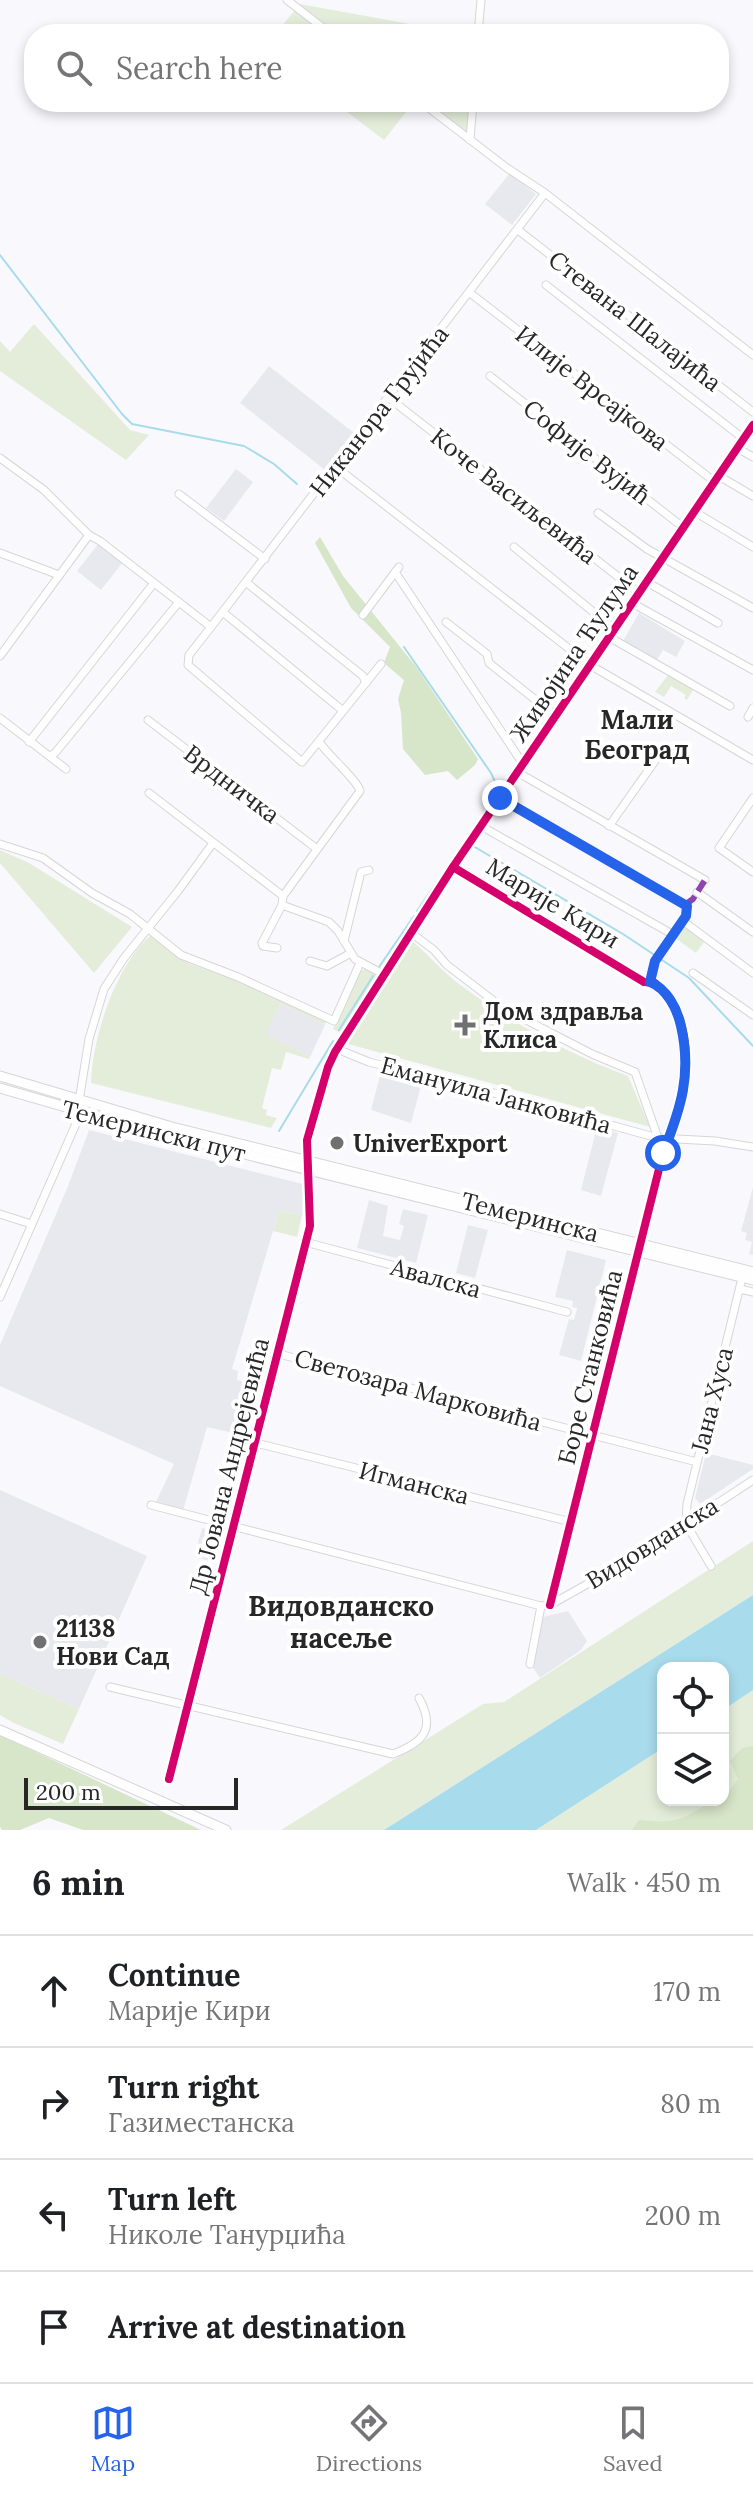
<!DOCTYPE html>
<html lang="en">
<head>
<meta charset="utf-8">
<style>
	body { margin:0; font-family:Lora,serif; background:#f6f6f6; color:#202124 }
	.controls { position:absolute; right:24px; bottom:24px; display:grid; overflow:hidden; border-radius:16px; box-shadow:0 4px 12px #0003 }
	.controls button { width:72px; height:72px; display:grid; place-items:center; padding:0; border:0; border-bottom:2px solid #e0e0e0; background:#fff; color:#202124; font:40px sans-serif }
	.scale { position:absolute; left:24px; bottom:20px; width:214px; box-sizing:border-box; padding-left:8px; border:4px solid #272728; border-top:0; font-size:22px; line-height:28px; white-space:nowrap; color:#272728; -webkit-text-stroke:6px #fff; paint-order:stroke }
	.stop { position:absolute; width:24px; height:24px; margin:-18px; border:6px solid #2563eb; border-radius:50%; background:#fff }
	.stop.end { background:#2563eb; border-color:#fff; box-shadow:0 2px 8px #0008 }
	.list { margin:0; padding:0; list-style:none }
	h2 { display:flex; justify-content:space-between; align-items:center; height:104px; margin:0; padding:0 32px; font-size:34px }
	h2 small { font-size:26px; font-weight:400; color:#757577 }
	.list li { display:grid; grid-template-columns:52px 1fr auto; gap:24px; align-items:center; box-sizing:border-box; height:112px; padding:0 32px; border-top:2px solid #e0e0e0 }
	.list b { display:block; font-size:30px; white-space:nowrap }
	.list p { margin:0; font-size:26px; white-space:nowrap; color:#757577 }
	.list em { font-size:26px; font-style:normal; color:#757577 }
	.icon { flex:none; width:44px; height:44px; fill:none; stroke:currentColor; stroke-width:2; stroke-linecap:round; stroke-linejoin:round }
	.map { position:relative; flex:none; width:753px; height:1830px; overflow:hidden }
	.search { position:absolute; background:#fff; box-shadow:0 4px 12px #0003; left:24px; right:24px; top:24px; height:88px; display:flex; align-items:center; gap:20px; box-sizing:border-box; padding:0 28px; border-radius:32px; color:#757577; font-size:30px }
	.sheet { height:552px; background:#fff }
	nav { display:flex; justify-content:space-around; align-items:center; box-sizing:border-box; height:112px; border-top:2px solid #e0e0e0; background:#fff; font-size:22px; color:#757577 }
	nav a { display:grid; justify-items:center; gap:4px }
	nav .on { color:#2563eb }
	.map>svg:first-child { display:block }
</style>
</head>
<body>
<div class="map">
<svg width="753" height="1830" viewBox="0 0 753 1830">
	<rect width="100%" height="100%" fill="#f9f9fd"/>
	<g fill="#e8e8ef">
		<path d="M510 173 536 194 512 225 485 204Z"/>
		<path d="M269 366 354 433 325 470 240 403Z"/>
		<path d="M236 469 253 482 224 521 206 508Z"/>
		<path d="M99 543 123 562 101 590 77 571Z"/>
		<path d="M639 613 685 641 676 657 663 650 656 661 623 641Z"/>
		<path d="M280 1004 325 1025 310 1057 265 1035Z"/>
		<path d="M382 1068 423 1078 411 1123 371 1110Z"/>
		<path d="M597 1127 618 1133 601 1196 581 1190Z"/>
		<path d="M89 1130 303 1184 302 1215 279 1211 232 1369 238 1371 237 1380 260 1387 246 1436 207 1427 183 1511 155 1504 174 1464 0 1386V1345L68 1186Z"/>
		<path d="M753 1187V1255L749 1254 752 1242 745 1240 747 1233 741 1231Z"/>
		<path d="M369 1200 388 1206 383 1236 400 1240 404 1226 399 1224 403 1209 428 1215 416 1263 357 1248Z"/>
		<path d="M468 1225 488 1230 475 1278 456 1273Z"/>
		<path d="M567 1250 606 1260 581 1361 559 1355 569 1319 574 1320 577 1308 572 1307 573 1301 555 1297Z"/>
		<path d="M706 1453 753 1465V1469L700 1504 695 1498Z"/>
		<path d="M0 1490 147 1556 79 1709 0 1674Z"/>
		<path d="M202 1528 222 1533 214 1562 194 1557Z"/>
		<path d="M568 1611 587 1641 581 1650 540 1678 532 1666 543 1617Z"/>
	</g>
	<g fill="#e4edda">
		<path d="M300 4 464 34H275Z"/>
		<path d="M334 102H414L384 140Z"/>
		<path d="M415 102H469L466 140Z"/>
		<path d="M34 324 130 430 149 435 126 460 0 371V341L10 352Z"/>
		<path d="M668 675 693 690 687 700 684 698 686 695 671 686 664 697 655 692Z"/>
		<path d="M0 850 29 863 132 927 94 973 0 863Z"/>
		<path d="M685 926 705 941 696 953 675 938Z"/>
		<path d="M150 936 190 964 238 981 326 1021 325 1025 280 1004 266 1035 310 1057 309 1059 286 1052 281 1070 272 1068 262 1108 267 1110 266 1115 277 1118 271 1128 91 1083C92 1038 116 965 150 936Z"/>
		<path d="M413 942C429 955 442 971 459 984 510 1022 568 1054 628 1076L650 1127 348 1044Z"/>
		<path d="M366 969 378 975 341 1033 333 1029 360 971Z"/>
		<path d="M279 1211 302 1215 297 1237 273 1231Z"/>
		<path d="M753 1541V1595L384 1830H281L483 1704 504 1702Z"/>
		<path d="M0 1674 79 1709 63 1744 14 1723 0 1715Z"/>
		<path d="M753 1690V1830H536L663 1748V1800H723V1710Z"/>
	</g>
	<g fill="#d7e5c8">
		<path d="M320 537 343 576 417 668 478 759 475 765 457 780 448 771 425 775 403 749 401 713 398 699 404 680 384 663 390 647 351 608 315 543Z"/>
		<path d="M0 1735 201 1830H83L49 1818 20 1830H2L0 1827Z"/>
		<path d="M753 1746V1830H632L639 1820C670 1823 677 1823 704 1806V1800H723V1794H727L738 1779 730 1761 742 1748Z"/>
	</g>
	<path fill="#a8dbec" d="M753 1595V1690L723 1710V1668H663V1748L536 1830H384Z"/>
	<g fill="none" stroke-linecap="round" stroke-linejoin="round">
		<g stroke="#a8dbec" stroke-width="2">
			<path d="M0 255 122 414 132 424 244 446 274 464 297 484"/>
			<path d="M404 647 491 773 498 788 496 796 417 911"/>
			<path d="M473 846 623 934 689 978 753 1046"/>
			<path d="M379 967 414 916"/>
			<path d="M339 1030 373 976"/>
			<path d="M279 1131 333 1041"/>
		</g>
		<defs>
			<g id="minor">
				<path d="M287 0 331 34"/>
				<path d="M478 34 481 0"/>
				<path d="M421 102 507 168 545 193 753 355"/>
				<path d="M470 140 473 102"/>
				<path d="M518 230 753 412"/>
				<path d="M546 285 744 439"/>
				<path d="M470 293 715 482"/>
				<path d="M490 376 684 528"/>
				<path d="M389 398 639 593"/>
				<path d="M737 448 753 457"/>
				<path d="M0 458 44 490 89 535 0 656"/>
				<path d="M336 467 590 665 753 760"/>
				<path d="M719 476 753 496"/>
				<path d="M179 494 265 559"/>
				<path d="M695 512 753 547"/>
				<path d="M598 513 647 549 753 608"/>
				<path d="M89 535 100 541 211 627 545 193"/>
				<path d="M514 547 614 629"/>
				<path d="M0 553 59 575"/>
				<path d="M395 572 523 764"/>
				<path d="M647 582 718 623"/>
				<path d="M247 583 363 676 366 683"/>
				<path d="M632 603 753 670"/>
				<path d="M224 613 342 710"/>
				<path d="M363 615 399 567"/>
				<path d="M446 622 487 654 489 663 556 716"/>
				<path d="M211 627 189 655 188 665 302 762 381 664"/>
				<path d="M609 637 730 706"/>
				<path d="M748 717 753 708"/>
				<path d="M0 718 66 769"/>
				<path d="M148 720 317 849"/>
				<path d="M29 742 154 583"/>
				<path d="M50 756 55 753 179 602"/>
				<path d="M517 772 705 880"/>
				<path d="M149 793 283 896"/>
				<path d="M500 798 687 906 686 916 655 961 650 982"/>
				<path d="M753 798 719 848 753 872"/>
				<path d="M481 826 672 934"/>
				<path d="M609 826 662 751"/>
				<path d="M0 844 43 858 92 893 130 914 181 955 238 977 334 1021 360 963"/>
				<path d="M453 867 644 982 655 983C704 1028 685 1099 663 1153L550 1605"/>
				<path d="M697 892 753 932"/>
				<path d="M282 905 329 922 338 931 355 959 383 974"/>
				<path d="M683 921 753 973"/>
				<path d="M410 932 434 950 447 965 503 1008 592 1054 635 1072 658 1138"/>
				<path d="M344 941 361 872 369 870"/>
				<path d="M277 948 263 946 262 943 282 905 283 896 360 791C358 781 329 756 320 743"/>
				<path d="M310 961 327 966 351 953"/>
				<path d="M693 973 753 1015"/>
				<path d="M337 1049 369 1062 468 1086 658 1138 715 1141 753 1147"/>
				<path d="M0 1214 31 1224"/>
				<path d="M305 1242 567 1312"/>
				<path d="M740 1289 753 1292"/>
				<path d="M0 1297 75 1126 89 1039 104 989 124 958 178 891 213 843"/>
				<path d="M279 1354 697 1462"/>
				<path d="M256 1443 571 1522"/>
				<path d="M151 1505 541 1606 550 1605 671 1537 686 1524 753 1480"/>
				<path d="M711 1566 686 1524 687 1504 742 1278"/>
				<path d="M530 1664 541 1606"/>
				<path d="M110 1687 393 1754C424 1742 436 1729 419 1698"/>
				<path d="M169 1779 310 1226 307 1140 328 1067 335 1052 453 867 753 425"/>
			</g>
			<g id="major">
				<path d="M0 1076 172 1127 753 1272"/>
				<path d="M0 1088 135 1127 753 1280"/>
				<path d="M0 1730 226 1830"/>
			</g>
		</defs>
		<use href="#minor" stroke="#d6d6d9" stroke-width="9"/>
		<use href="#major" stroke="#d6d6d9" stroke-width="11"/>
		<use href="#minor" stroke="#fefeff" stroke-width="7"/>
		<use href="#major" stroke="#fefeff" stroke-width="9"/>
		<path stroke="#8e44ad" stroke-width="6" stroke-dasharray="12 6" stroke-linecap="butt" d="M686 904 693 899 705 880"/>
		<defs>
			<g id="cycleway">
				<path d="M453 867 644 982 655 983C704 1028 685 1099 663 1153L550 1605"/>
				<path d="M169 1779 310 1226 307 1140 328 1067 335 1052 453 867 753 425"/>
			</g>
		</defs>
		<use href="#cycleway" stroke="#fff" stroke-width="13"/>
		<use href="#cycleway" stroke="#d6006c" stroke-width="8"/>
	</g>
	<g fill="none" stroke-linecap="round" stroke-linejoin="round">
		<path stroke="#2563eb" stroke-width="10" d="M500 798 687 906 686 916 655 961 650 982C667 989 677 1008 681 1026 692 1074 681 1108 663 1153"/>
	</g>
	<g fill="#707073" stroke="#fff" stroke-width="3">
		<path d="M461 1013h8v8h8v8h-8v8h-8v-8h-8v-8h8z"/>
		<circle cx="337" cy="1143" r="8"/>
		<circle cx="40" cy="1642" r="8"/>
	</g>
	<g text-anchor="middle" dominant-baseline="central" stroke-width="8" stroke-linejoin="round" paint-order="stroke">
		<g font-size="24" fill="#272728" stroke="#fff">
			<text transform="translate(635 321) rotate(38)">Стевана Шалајића</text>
			<text transform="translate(592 388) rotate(38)">Илије Врсајкова</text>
			<text transform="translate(379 411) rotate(-52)">Никанора Грујића</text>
			<text transform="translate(587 452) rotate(38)">Софије Вујић</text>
			<text transform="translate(514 496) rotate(38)">Коче Васиљевића</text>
			<text transform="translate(574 653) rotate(-56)">Живојина Ћулума</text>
			<text transform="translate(232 784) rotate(37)">Врдничка</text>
			<text transform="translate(553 903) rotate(31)">Марије Кири</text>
			<text transform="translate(496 1095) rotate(15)">Емануила Јанковића</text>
			<text transform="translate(154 1131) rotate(14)">Темерински пут</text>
			<text transform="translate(530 1217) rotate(14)">Темеринска</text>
			<text transform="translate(436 1278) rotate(15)">Авалска</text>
			<text transform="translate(590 1367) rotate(-76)">Боре Станковића</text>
			<text transform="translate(418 1390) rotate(15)">Светозара Марковића</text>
			<text transform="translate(712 1400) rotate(-76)">Јана Хуса</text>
			<text transform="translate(229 1466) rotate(-76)">Др Јована Андрејевића</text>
			<text transform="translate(414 1483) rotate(14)">Игманска</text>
			<text transform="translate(652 1543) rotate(-32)">Видовданска</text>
		</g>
		<g font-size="24" font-weight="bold" fill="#272728" stroke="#fff" text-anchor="start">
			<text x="483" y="1011">Дом здравља<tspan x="483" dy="28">Клиса</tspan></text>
			<text x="353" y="1143">UniverExport</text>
			<text x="56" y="1628">21138<tspan x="56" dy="28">Нови Сад</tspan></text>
		</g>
		<g font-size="26" font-weight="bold" fill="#272728" stroke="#fff">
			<text x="637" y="719">Мали<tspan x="637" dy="30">Београд</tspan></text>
		</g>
		<g font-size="28" font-weight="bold" fill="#272728" stroke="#fff">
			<text x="341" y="1606">Видовданско<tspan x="341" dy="32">насеље</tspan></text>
		</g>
	</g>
</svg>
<div class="controls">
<button><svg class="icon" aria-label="locate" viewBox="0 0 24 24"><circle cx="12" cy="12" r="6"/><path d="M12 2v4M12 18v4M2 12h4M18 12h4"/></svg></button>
<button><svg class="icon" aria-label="layers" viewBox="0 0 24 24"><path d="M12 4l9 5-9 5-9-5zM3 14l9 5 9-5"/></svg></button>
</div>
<div class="scale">200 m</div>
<div class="stop" style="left:663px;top:1153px"></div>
<div class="stop end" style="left:500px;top:798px"></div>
<div class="search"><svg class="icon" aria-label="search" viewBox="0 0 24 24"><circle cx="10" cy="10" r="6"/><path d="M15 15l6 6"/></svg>Search here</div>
</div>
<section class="sheet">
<h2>6 min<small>Walk · 450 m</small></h2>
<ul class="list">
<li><svg class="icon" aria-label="ahead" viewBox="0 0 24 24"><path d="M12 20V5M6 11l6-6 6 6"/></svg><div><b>Continue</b><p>Марије Кири</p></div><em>170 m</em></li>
<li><svg class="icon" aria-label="right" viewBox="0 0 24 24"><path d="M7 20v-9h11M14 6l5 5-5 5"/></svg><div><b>Turn right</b><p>Газиместанска</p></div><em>80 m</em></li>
<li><svg class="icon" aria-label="left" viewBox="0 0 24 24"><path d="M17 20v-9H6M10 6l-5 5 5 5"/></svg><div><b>Turn left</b><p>Николе Танурџића</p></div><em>200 m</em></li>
<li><svg class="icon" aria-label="arrive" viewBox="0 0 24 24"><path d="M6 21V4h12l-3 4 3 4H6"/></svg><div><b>Arrive at destination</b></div></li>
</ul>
</section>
<nav>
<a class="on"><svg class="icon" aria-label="map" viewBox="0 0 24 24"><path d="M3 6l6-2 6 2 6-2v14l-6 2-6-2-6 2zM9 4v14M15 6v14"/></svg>Map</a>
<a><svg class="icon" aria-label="directions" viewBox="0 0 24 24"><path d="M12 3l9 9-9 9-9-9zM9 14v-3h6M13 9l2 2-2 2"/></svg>Directions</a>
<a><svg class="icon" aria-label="saved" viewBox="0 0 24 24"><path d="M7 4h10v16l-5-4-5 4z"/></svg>Saved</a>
</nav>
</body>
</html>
